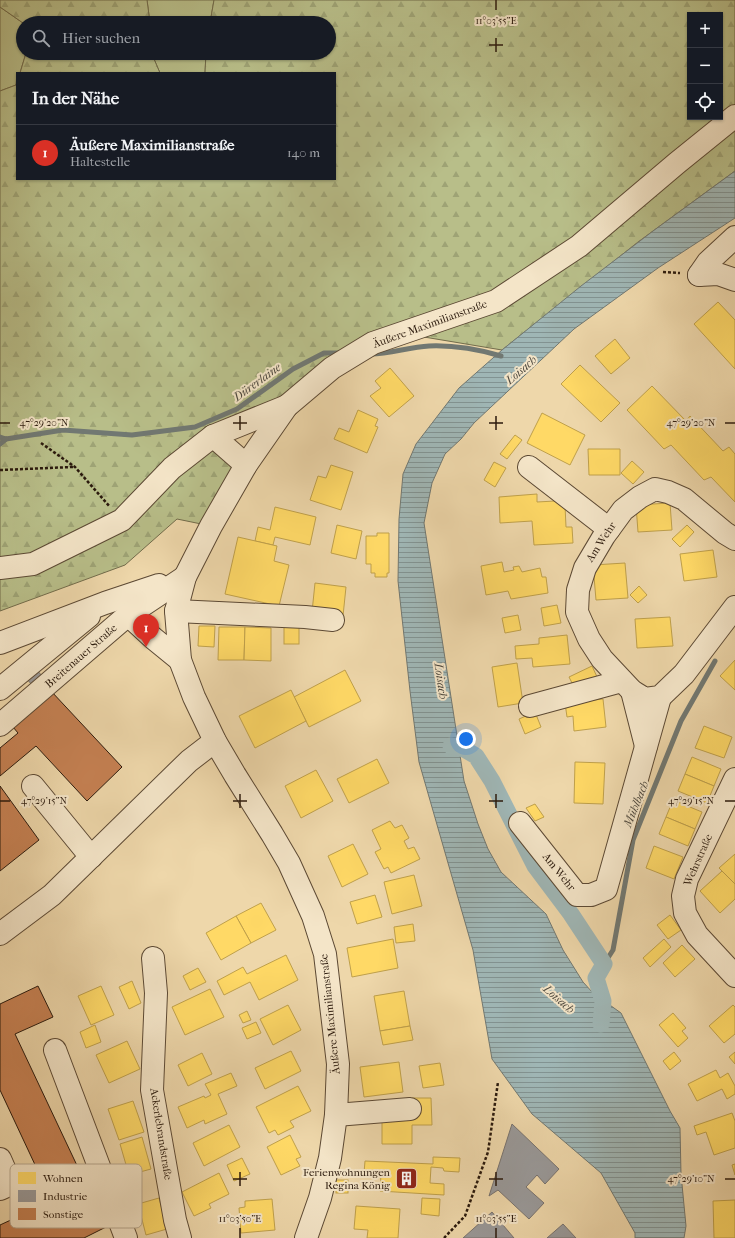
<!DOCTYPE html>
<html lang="de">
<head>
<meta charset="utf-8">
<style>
	body { margin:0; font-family:"IM FELL French Canon",serif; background:#20242c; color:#f1f3f6 }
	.controls { position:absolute; right:12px; top:12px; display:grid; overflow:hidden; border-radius:0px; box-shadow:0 1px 3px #0004 }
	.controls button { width:36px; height:36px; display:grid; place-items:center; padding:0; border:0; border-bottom:1px solid #363941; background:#171b24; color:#f1f3f6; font:20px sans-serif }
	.you { position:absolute; left:466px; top:739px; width:14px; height:14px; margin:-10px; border:3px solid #fff; border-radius:50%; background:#1a73e8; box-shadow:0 0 0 6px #1a73e833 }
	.badge { display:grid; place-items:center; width:26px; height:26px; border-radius:50%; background:#d93025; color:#fff; font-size:13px; font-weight:700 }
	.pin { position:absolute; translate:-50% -33px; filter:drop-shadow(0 1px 2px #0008) }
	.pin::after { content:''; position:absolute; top:21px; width:14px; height:12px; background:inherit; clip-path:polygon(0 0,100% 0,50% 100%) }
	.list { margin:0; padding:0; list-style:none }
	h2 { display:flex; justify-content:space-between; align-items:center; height:52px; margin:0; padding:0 16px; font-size:17px }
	h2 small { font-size:13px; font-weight:400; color:#9ea1a6 }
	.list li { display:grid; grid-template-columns:26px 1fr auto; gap:12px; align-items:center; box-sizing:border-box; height:56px; padding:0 16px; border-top:1px solid #363941 }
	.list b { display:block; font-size:15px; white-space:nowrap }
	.list p { margin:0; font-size:13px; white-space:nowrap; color:#9ea1a6 }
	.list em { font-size:13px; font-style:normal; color:#9ea1a6 }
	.icon { flex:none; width:22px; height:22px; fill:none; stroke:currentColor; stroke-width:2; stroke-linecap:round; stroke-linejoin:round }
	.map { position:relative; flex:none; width:735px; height:1238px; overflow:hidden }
	.search { position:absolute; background:#171b24; box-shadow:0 1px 3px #0004; left:16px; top:16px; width:320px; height:44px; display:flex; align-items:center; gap:10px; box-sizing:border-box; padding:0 14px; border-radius:22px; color:#9ea1a6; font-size:15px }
	.panel { position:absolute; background:#171b24; box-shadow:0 1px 3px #0004; left:16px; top:72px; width:320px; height:108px; border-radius:0px }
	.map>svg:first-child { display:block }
</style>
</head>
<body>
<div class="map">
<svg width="735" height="1238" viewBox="0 0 735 1238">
	<defs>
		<pattern id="forest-firs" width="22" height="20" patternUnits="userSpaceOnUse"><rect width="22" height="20" fill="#b8be89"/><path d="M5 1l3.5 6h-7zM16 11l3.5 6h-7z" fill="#9ea375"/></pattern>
		<pattern id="water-rules" width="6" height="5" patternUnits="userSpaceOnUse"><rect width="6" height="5" fill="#9fb6b5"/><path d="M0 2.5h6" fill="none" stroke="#829392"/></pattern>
	</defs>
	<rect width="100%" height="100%" fill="#eed7aa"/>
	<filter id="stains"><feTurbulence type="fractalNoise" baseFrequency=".005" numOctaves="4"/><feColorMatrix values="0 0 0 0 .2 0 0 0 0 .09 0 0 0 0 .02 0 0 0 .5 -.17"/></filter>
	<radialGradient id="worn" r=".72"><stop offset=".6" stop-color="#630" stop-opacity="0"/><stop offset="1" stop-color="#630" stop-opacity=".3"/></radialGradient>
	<g fill="#b8be89" stroke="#726c4b">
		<path d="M147 0H214L210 23H150Z"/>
		<path d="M0 7 23 23V53H26L20 73H17L16 85 0 91Z"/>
		<path d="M154 53H206L205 73H160L154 59Z"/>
	</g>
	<g fill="url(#forest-firs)" stroke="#726c4b" fill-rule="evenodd">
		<path d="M0 0H147L150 23H23L0 7Z"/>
		<path d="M214 0H735V171L638 242 502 350 400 333 332 368 214 435 246 465 211 526 177 519 125 565 0 611V91L16 85 17 83V179H335V73H205L206 53H329V23H210ZM690 15H720V117H690Z"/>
		<path d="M26 53H154V59L160 73H20Z"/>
	</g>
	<path fill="url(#water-rules)" stroke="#717872" d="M735 171V218L658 268 574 329 474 423 461 439 445 454 432 483 424 523 464 781 478 824 488 849 501 872 546 914 563 950 583 982 593 993 621 1013 670 1111 680 1128 681 1174 686 1226 684 1238H635V1233L601 1173 532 1114 492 1059 473 950 419 762 410 691 398 581 399 519 403 474 416 444 459 388 502 350 581 286 653 231Z"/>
	<g fill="#ffd966" stroke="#bfa04b">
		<path d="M718 302 735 320V369L694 324Z"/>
		<path d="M615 339 630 358 611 374 595 356Z"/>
		<path d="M580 365 620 403 601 422 561 384Z"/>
		<path d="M390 368 414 396 389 417 370 396 381 388 375 381Z"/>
		<path d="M652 386 686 421 690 416 723 451 729 447 735 454V502L711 477 704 480 671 445 664 449 627 410Z"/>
		<path d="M358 410 378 419 375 426 378 427 367 453 334 439 339 428 349 432Z"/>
		<path d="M542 413 585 435 570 465 527 443Z"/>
		<path d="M515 435 522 440 507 459 500 454Z"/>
		<path d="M588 449H620V475H589Z"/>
		<path d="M632 461 644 472 633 484 621 473Z"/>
		<path d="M494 462 506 468 495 487 484 480Z"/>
		<path d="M331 465 353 472 341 510 310 500 318 476 326 478Z"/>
		<path d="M537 494V502L555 501 565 505 566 527H572L573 543 534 545 532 521 500 523 499 497Z"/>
		<path d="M670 503 672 530 638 532 636 505Z"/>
		<path d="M275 507 316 517 310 545 275 537 273 545 255 541 258 527 270 530Z"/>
		<path d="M337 525 362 531 356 559 331 553Z"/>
		<path d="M687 525 694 532 680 547 672 539Z"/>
		<path d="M377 533H389V573H387V577H375V573H371V564H366V536H377Z"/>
		<path d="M238 537 277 546 274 561 289 565 279 606 225 594Z"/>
		<path d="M713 550 717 577 684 581 680 554Z"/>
		<path d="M502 562 504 572 514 570 513 567 519 566 522 572 540 568 542 577H546L548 593 511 599 508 591 486 595 481 566Z"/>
		<path d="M625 563 628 598 596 600 593 565Z"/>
		<path d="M315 583 346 587 343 616 312 612Z"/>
		<path d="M639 586 647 595 638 603 630 595Z"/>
		<path d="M557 605 561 623 544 626 541 608Z"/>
		<path d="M518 615 521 630 505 633 502 618Z"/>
		<path d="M670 617 673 646 637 648 635 619Z"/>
		<path d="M199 626H215L214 647 198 646Z"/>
		<path d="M219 627H245L244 660H218Z"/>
		<path d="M245 627 271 628V661L244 660Z"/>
		<rect x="284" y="627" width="15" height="17"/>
		<path d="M567 635 570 664 533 667 532 658 516 659 515 646 539 644V638Z"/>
		<path d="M735 660V690L720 676Z"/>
		<path d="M517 663 523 703 498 707 492 667Z"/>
		<path d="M592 666 598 679 576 691 569 677Z"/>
		<path d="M345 670 361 701 309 727 294 697Z"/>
		<path d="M291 690 306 721 255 748 239 716Z"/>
		<path d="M603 699 606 727 574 731 573 716 567 717 565 703Z"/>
		<path d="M535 712 541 727 525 734 519 719Z"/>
		<path d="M704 726 732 737 724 758 695 748Z"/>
		<path d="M692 757 721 769 714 786 685 774Z"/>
		<path d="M377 759 389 783 349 803 337 779Z"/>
		<path d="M575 762 605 763 603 804 574 803Z"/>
		<path d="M316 770 333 801 301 818 285 786Z"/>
		<path d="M685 774 714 786 707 803 678 791Z"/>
		<path d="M673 800 702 812 695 829 666 817Z"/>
		<path d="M535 804 544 817 535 821 526 808Z"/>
		<path d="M666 817 695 829 688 846 659 834Z"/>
		<path d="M390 821 395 828 402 825 409 838 404 841 408 849 414 847 420 859 391 873 388 867 384 869 375 852 381 849 372 830Z"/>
		<path d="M353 844 368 874 342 887 328 856Z"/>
		<path d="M654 846 683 857 674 879 646 868Z"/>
		<path d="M735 854V884L719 868Z"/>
		<path d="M722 871 735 884V899L720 913 700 891Z"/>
		<path d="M414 875 422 906 392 914 384 882Z"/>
		<path d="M375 895 382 917 357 924 350 902Z"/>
		<path d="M261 903 276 930 251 943 236 916Z"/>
		<path d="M670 915 681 930 668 939 657 925Z"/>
		<path d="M236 916 251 943 221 960 206 933Z"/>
		<path d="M413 924 415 941 396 943 394 927Z"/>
		<path d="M393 939 398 968 352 977 347 948Z"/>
		<path d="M664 939 671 947 650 967 643 958Z"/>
		<path d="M682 945 695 959 675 977 663 963Z"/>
		<path d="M286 955 298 980 259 1000 250 982 224 995 217 981 243 967 247 974Z"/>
		<path d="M198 968 206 982 190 990 183 976Z"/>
		<path d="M132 981 141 1003 129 1009 119 987Z"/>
		<path d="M101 986 114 1015 91 1025 78 996Z"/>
		<path d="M210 989 224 1017 185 1035 172 1007Z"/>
		<path d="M404 991 410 1026 380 1031 374 996Z"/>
		<path d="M288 1005 301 1030 273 1045 260 1019Z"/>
		<path d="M733 1005 735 1007V1034L724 1043 709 1026Z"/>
		<path d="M247 1011 251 1020 243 1023 239 1015Z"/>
		<path d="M673 1013 686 1028 682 1031 688 1038 678 1047 659 1025Z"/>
		<path d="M256 1022 261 1033 247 1039 242 1028Z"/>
		<path d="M95 1025 101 1042 86 1048 80 1032Z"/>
		<path d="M410 1026 413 1040 383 1045 380 1031Z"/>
		<path d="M127 1041 140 1069 109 1083 96 1055Z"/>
		<path d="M291 1051 301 1071 265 1089 255 1068Z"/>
		<path d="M674 1052 681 1061 670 1070 663 1061Z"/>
		<path d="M735 1052V1064L729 1057Z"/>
		<path d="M202 1053 212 1074 188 1086 178 1065Z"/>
		<path d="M399 1062 403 1092 364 1097 360 1067Z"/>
		<path d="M440 1063 444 1085 423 1088 419 1066Z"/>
		<path d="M716 1070 720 1078 728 1073 735 1086V1094L727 1099 722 1089 697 1101 688 1084Z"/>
		<path d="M231 1073 237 1086 218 1094 227 1114 205 1124 204 1120 187 1128 178 1107 204 1096 205 1098 211 1095 205 1084Z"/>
		<path d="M298 1086 311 1111 290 1121 294 1127 278 1135 275 1130 269 1133 256 1107Z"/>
		<path d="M412 1098H431L432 1125H412V1144H382V1117H412Z"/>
		<path d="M133 1101 144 1132 119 1140 108 1109Z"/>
		<path d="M732 1113 735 1121V1148L714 1155 706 1132 697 1135 694 1126Z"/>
		<path d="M229 1125 240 1147 204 1166 193 1143Z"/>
		<path d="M290 1135 301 1157 296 1159 300 1166 281 1175 267 1147Z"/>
		<path d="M142 1137 151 1169 129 1175 120 1144Z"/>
		<path d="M433 1157 460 1158 459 1172 444 1171 443 1168 431 1167 430 1183 444 1184V1195L380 1191 381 1174 364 1173 365 1161 433 1164Z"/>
		<path d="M242 1158 250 1174 234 1181 227 1165Z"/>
		<path d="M735 1164V1175L732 1165Z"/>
		<path d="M219 1173 229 1194 209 1204 211 1208 194 1216 182 1192Z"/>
		<rect x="336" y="1180" width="12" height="13"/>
		<path d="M159 1198 167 1229 146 1235 138 1204Z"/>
		<path d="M422 1198 440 1199 439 1216 421 1214Z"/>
		<path d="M272 1199 275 1230 241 1233 239 1208 245 1207V1201Z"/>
		<path d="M735 1200V1238H714L713 1201Z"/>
		<path d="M356 1206 400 1209 398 1238H367L368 1230 354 1229Z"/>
	</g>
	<g fill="#999" stroke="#78736f">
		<path d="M35 668 43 677 33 686 25 677Z"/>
		<path d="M512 1124 559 1169 545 1184 537 1175 526 1187 544 1203 529 1219 498 1190 489 1196Z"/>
		<path d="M492 1212 514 1238H463Z"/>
		<path d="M563 1224 576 1238H547Z"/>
	</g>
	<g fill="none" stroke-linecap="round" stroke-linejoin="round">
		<g stroke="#717872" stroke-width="5">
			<path d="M371 354C390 354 409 347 429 346 453 345 477 349 501 356"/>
			<path d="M0 437 6 439 63 430 132 435 195 427 237 409 293 369 324 353H341"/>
			<path d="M0 444 6 439"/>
			<path d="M604 964 613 950 633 840 681 721 715 661"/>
		</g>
		<path stroke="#9fb6b5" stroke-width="17" d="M451 746 464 749 476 756 492 781 535 866 571 914 604 964 596 978 603 1001 601 1024"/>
	</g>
	<g fill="#c58052" stroke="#2b1a0d">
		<path d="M51 691 122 767 87 801 36 746 0 776V748L18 733 13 727Z"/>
		<path d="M0 786 39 840 0 871Z"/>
		<path d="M38 986 53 1017 15 1034 106 1227 84 1238H0V1225L52 1201 0 1090V1004Z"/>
	</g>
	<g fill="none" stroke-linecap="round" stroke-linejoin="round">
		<defs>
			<g id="minor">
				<path d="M699 275 708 262 735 237"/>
				<path d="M699 275 718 274 735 280"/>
				<path d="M213 436 246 465"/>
				<path d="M529 467 609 529"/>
				<path d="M735 539 725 533 684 499 668 492 655 489 640 497 623 510 604 536 585 568 578 590 577 612 589 639 602 659 632 691 645 699 660 697 684 674 735 607"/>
				<path d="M0 568 33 564 122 520 172 468 213 436 287 406"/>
				<path d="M176 611 305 617 333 620"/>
				<path d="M128 615 153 638 180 660"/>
				<path d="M0 643 105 603 159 585"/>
				<path d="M0 689 89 616"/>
				<path d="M632 691 646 746"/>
				<path d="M530 706 622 681"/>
				<path d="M0 725 128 615 185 577"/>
				<path d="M735 779 687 879 683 896 685 913 697 935 735 976"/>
				<path d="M33 786 91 857"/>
				<path d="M520 823 577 895H591L606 889 660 697"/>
				<path d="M0 934 52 895 189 761 215 741"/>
				<path d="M153 958 156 993 152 1090 175 1220 180 1238"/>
				<path d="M55 1050 126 1238"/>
				<path d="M336 1115 410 1109"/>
				<path d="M0 1159 11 1184 0 1189"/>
				<path d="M306 1238 320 1198 330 1158 336 1115 338 1064 325 954 313 916 289 863 272 834 235 775 215 741 194 697 180 660 176 611 185 577 211 526 246 465 287 406 332 368 373 343 496 301 579 246 677 163 735 116"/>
			</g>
		</defs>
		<use href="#minor" stroke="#5c4934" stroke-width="24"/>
		<g stroke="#2b1a0d" stroke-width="2.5" stroke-dasharray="3 2" stroke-linecap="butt">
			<path d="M663 272 680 273"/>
			<path d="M41 443 75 467 110 507"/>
			<path d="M0 470 73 467"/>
			<path d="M444 1238 465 1216 488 1152 498 1082"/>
		</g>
		<use href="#minor" stroke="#f4e5c8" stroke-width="22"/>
	</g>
	<path fill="none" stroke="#2b1a0d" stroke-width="1.5" d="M496 0V10M496 38V52M489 45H503M240 416V430M496 416V430M0 423H10M233 423H247M489 423H503M725 423H735M240 794V808M496 794V808M0 801H10M233 801H247M489 801H503M725 801H735M240 1172V1186M496 1172V1186M233 1179H247M489 1179H503M725 1179H735M240 1228V1238M496 1228V1238"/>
	<defs>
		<symbol id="building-square" viewBox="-11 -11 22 22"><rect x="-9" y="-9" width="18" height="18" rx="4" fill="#8f2418" stroke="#f4e5c8"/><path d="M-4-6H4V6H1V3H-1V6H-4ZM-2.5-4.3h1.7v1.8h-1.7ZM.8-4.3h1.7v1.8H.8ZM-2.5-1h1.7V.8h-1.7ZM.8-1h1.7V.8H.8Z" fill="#fff"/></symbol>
	</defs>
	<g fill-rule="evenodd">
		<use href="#building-square" x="394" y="1166" width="25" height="25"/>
	</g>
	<g text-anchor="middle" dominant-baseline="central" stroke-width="4" stroke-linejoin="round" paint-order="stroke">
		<g font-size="11" fill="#2b1a0d" stroke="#f4e5c8">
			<text transform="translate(430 324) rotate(-20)">Äußere Maximilianstraße</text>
			<text transform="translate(601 542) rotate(-57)">Am Wehr</text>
			<text transform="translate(81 656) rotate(-41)">Breitenauer Straße</text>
			<text transform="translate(698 860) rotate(-66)">Wehrstraße</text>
			<text transform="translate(559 872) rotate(51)">Am Wehr</text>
			<text transform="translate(330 1014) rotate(-96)">Äußere Maximilianstraße</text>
			<text transform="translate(161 1134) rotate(81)">Ackerlebrandstraße</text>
		</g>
		<g font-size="11" fill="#2b1a0d" stroke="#f4e5c8" text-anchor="end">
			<text x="390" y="1172">Ferienwohnungen<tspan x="390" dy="13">Regina König</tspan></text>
		</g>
		<g font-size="12" font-style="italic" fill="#4e493f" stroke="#f4e5c8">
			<text transform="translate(521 370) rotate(-41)">Loisach</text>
			<text transform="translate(257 382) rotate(-36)">Dürerlaine</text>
			<text transform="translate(441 681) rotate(82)">Loisach</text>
			<text transform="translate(636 804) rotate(-68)">Mühlbach</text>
			<text transform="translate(559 999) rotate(41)">Loisach</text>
		</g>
	</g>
	<rect x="10" y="1164" width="132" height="64" rx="6" fill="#f4e5c8" stroke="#b8a890" stroke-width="1"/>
	<rect x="18" y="1172" width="18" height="12" fill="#ffd966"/>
	<rect x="18" y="1190" width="18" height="12" fill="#999"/>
	<rect x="18" y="1208" width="18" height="12" fill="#c58052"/>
	<g font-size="11" fill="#2b1a0d">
		<text x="43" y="1182">Wohnen</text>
		<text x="43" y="1200">Industrie</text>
		<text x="43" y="1218">Sonstige</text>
	</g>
	<g font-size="10" text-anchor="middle" fill="#2b1a0d" stroke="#f4e5c8" stroke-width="4" stroke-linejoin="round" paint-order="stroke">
		<text x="496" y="24">11°03'55"E</text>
		<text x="44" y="426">47°29'20"N</text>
		<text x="691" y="426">47°29'20"N</text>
		<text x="44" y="804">47°29'15"N</text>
		<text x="691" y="804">47°29'15"N</text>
		<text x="691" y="1182">47°29'10"N</text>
		<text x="240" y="1222">11°03'50"E</text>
		<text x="496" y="1222">11°03'55"E</text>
	</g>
	<rect width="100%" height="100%" filter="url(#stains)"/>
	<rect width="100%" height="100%" fill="url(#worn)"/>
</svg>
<div class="controls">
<button>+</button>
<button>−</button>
<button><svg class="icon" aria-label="locate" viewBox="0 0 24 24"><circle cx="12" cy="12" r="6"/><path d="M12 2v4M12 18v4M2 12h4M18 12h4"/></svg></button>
</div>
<div class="you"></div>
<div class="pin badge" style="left:146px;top:647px">1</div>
<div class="search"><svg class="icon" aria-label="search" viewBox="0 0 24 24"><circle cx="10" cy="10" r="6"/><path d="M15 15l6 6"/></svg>Hier suchen</div>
<section class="panel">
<h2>In der Nähe<small></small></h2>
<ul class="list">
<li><span class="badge">1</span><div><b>Äußere Maximilianstraße</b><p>Haltestelle</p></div><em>140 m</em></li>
</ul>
</section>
</div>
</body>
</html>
